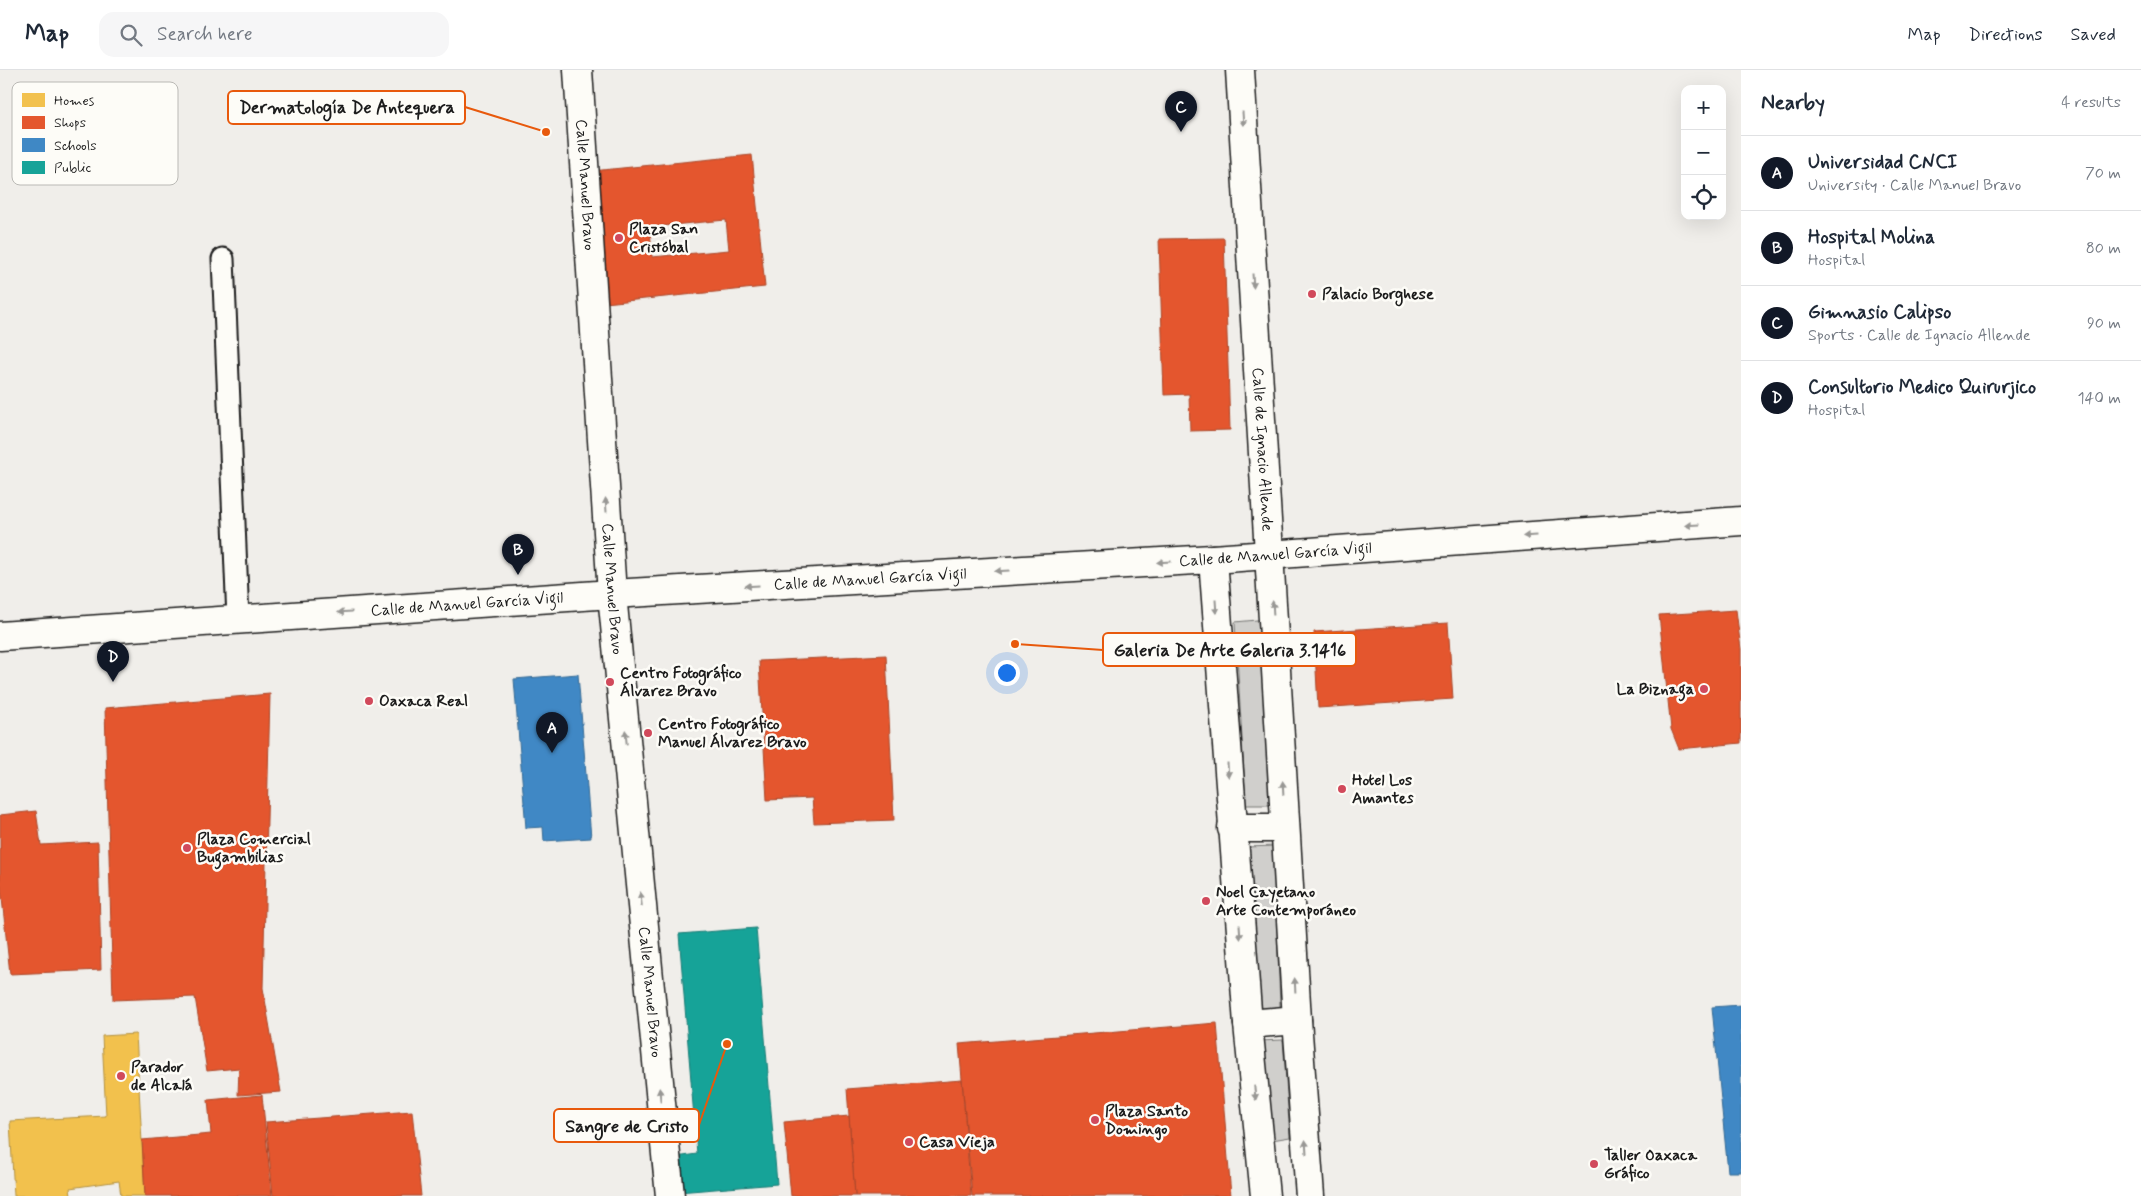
<!DOCTYPE html>
<html lang="en">
<head>
<meta charset="utf-8">
<style>
	body { margin:0; font-family:Mynerve,sans-serif; background:#f6f6f7; color:#1f2937 }
	.controls { position:absolute; right:15px; top:15px; display:grid; overflow:hidden; border-radius:10px; box-shadow:0 5px 20px #0002 }
	.controls button { width:45px; height:45px; display:grid; place-items:center; padding:0; border:0; border-bottom:1px solid #e0e1e3; background:#fff; color:#1f2937; font:25px sans-serif }
	.you { position:absolute; left:1006px; top:602px; width:18px; height:18px; margin:-12px; border:4px solid #fff; border-radius:50%; background:#1a73e8; box-shadow:0 0 0 8px #1a73e833 }
	.badge { display:grid; place-items:center; width:32px; height:32px; border-radius:50%; background:#111827; color:#fff; font-size:16px; font-weight:700 }
	.pin { position:absolute; translate:-50% -41px; filter:drop-shadow(0 1px 2px #0008) }
	.pin::after { content:''; position:absolute; top:26px; width:18px; height:15px; background:inherit; clip-path:polygon(0 0,100% 0,50% 100%) }
	.list { margin:0; padding:0; list-style:none }
	h2 { display:flex; justify-content:space-between; align-items:center; height:65px; margin:0; padding:0 20px; font-size:21px }
	h2 small { font-size:16px; font-weight:400; color:#747a83 }
	.list li { display:grid; grid-template-columns:32px 1fr auto; gap:15px; align-items:center; box-sizing:border-box; height:75px; padding:0 20px; border-top:1px solid #e0e1e3 }
	.list b { display:block; font-size:19px; white-space:nowrap }
	.list p { margin:0; font-size:16px; white-space:nowrap; color:#747a83 }
	.list em { font-size:16px; font-style:normal; color:#747a83 }
	.icon { flex:none; width:28px; height:28px; fill:none; stroke:currentColor; stroke-width:2; stroke-linecap:round; stroke-linejoin:round }
	.map { position:relative; flex:none; width:1741px; height:1126px; overflow:hidden }
	header { display:flex; align-items:center; gap:30px; box-sizing:border-box; height:70px; padding:0 25px; background:#fff; border-bottom:1px solid #e0e1e3 }
	header strong { font-size:24px }
	nav { display:flex; gap:28px; margin-inline-start:auto; font-size:18px }
	.search { width:350px; height:45px; background:#f6f6f7; display:flex; align-items:center; gap:12px; box-sizing:border-box; padding:0 18px; border-radius:15px; color:#747a83; font-size:19px }
	main { display:flex }
	aside { flex:1; background:#fff }
	.map>svg:first-child { display:block }
</style>
</head>
<body>
<header>
<strong>Map</strong>
<div class="search"><svg class="icon" aria-label="search" viewBox="0 0 24 24"><circle cx="10" cy="10" r="6"/><path d="M15 15l6 6"/></svg>Search here</div>
<nav><a>Map</a><a>Directions</a><a>Saved</a></nav>
</header>
<main>
<div class="map">
<svg width="1741" height="1126" viewBox="0 0 1741 1126">
	<rect width="100%" height="100%" fill="#f0eeea"/>
	<filter id="ink" filterUnits="userSpaceOnUse"><feTurbulence type="fractalNoise" baseFrequency=".02" numOctaves="2"/><feDisplacementMap in="SourceGraphic" scale="10" xChannelSelector="R" yChannelSelector="G"/><feConvolveMatrix kernelMatrix="1 2 1 2 8 2 1 2 1" color-interpolation-filters="sRGB"/></filter>
	<g filter="url(#ink)">
		<g fill="#d0cfcc" stroke="#767674">
			<path d="M1268 549 1274 735H1246L1235 552Z"/>
			<path d="M1274 776 1280 937 1255 940 1248 777Z"/>
			<path d="M1283 970 1290 1067 1266 1071 1258 971Z"/>
		</g>
		<path fill="#f2c14e" stroke="#b2903f" d="M136 964 145 1126H121L119 1111 70 1118 71 1126H14L10 1051 106 1046 102 966Z"/>
		<g fill="#e4572e" stroke="#a84529" fill-rule="evenodd">
			<path d="M752 85 765 217 595 234 582 102ZM726 150 729 180 652 187 650 157Z"/>
			<path d="M1224 168 1230 360 1190 361 1189 324 1164 325 1159 169Z"/>
			<path d="M1736 540 1741 579V673L1679 679 1671 659 1659 545Z"/>
			<path d="M1448 553 1453 629 1318 638 1314 562Z"/>
			<path d="M886 585 894 750 814 753 812 728 767 730 759 591Z"/>
			<path d="M270 624 263 918 281 1022 238 1025 239 998 207 1001 195 927 113 930 105 638Z"/>
			<path d="M36 741 41 775 98 772 101 900 10 904 0 809V745Z"/>
			<path d="M1217 953 1231 1126H972L959 974Z"/>
			<path d="M962 1010 971 1126H855L847 1019Z"/>
			<path d="M262 1025 272 1126H145L142 1070 211 1064 208 1030Z"/>
			<path d="M412 1041 421 1126H273L266 1052Z"/>
			<path d="M849 1046 855 1126H791L784 1052Z"/>
		</g>
		<g fill="#3f88c5" stroke="#346892">
			<path d="M578 604 591 768 544 771 543 757 526 758 514 609Z"/>
			<path d="M1741 935V1102H1728L1712 937Z"/>
		</g>
		<path fill="#17a398" stroke="#187a73" d="M756 858 777 1114 678 1122 676 1087 697 1084 679 864Z"/>
		<g fill="none" stroke-linecap="round" stroke-linejoin="round">
			<defs>
				<path id="service" d="M223 189 238 549"/>
				<g id="minor">
					<path id="s1" d="M1240 0 1297 950 1310 1126"/>
					<path d="M1213 489 1248 954 1265 1126"/>
					<path id="s2" d="M0 566 612 524 1213 489 1741 451"/>
					<path d="M1232 758H1285"/>
					<path d="M1248 954 1297 950"/>
				</g>
				<g id="tertiary">
					<path id="s3" d="M578 0 612 524 670 1126"/>
				</g>
			</defs>
			<use href="#service" stroke="#1c1c1c" stroke-width="25"/>
			<use href="#minor" stroke="#1c1c1c" stroke-width="31"/>
			<use href="#tertiary" stroke="#1c1c1c" stroke-width="31"/>
			<use href="#service" stroke="#fdfcf7" stroke-width="21"/>
			<use href="#minor" stroke="#fdfcf7" stroke-width="28"/>
			<use href="#tertiary" stroke="#fdfcf7" stroke-width="28"/>
		</g>
		<defs><path id="oneway-solid" d="M-6-.8H1V-3.2L6.5 0L1 3.2V.8H-6Z" transform="scale(1.25)"/></defs>
		<g fill="#989794">
			<use href="#oneway-solid" transform="translate(1243 49) rotate(86)"/>
			<use href="#oneway-solid" transform="translate(1253 211) rotate(86)"/>
			<use href="#oneway-solid" transform="translate(606 435) rotate(-94)"/>
			<use href="#oneway-solid" transform="translate(1692 455) rotate(176)"/>
			<use href="#oneway-solid" transform="translate(1530 466) rotate(176)"/>
			<use href="#oneway-solid" transform="translate(1164 492) rotate(177)"/>
			<use href="#oneway-solid" transform="translate(1002 501) rotate(177)"/>
			<use href="#oneway-solid" transform="translate(752 516) rotate(177)"/>
			<use href="#oneway-solid" transform="translate(1216 537) rotate(86)"/>
			<use href="#oneway-solid" transform="translate(1273 538) rotate(-93)"/>
			<use href="#oneway-solid" transform="translate(345 542) rotate(176)"/>
			<use href="#oneway-solid" transform="translate(626 667) rotate(-96)"/>
			<use href="#oneway-solid" transform="translate(1228 700) rotate(86)"/>
			<use href="#oneway-solid" transform="translate(1283 718) rotate(-93)"/>
			<use href="#oneway-solid" transform="translate(641 829) rotate(-96)"/>
			<use href="#oneway-solid" transform="translate(1240 862) rotate(86)"/>
			<use href="#oneway-solid" transform="translate(1295 915) rotate(-93)"/>
			<use href="#oneway-solid" transform="translate(1255 1023) rotate(84)"/>
			<use href="#oneway-solid" transform="translate(660 1025) rotate(-96)"/>
			<use href="#oneway-solid" transform="translate(1306 1077) rotate(-94)"/>
		</g>
	</g>
	<g fill="#d1495b" stroke="#fdfcf7" stroke-width="2">
		<circle cx="619" cy="168" r="5"/>
		<circle cx="1312" cy="224" r="5"/>
		<circle cx="610" cy="612" r="5"/>
		<circle cx="1704" cy="619" r="5"/>
		<circle cx="369" cy="631" r="5"/>
		<circle cx="648" cy="663" r="5"/>
		<circle cx="1342" cy="719" r="5"/>
		<circle cx="187" cy="778" r="5"/>
		<circle cx="1206" cy="831" r="5"/>
		<circle cx="121" cy="1006" r="5"/>
		<circle cx="1095" cy="1050" r="5"/>
		<circle cx="909" cy="1072" r="5"/>
		<circle cx="1594" cy="1094" r="5"/>
	</g>
	<g text-anchor="middle" dominant-baseline="central" stroke-width="5" stroke-linejoin="round" paint-order="stroke">
		<g font-size="16" fill="#1c1c1c" stroke="#fdfcf7">
			<text stroke="none"><textPath href="#s3" startOffset="115">Calle Manuel Bravo</textPath></text>
			<text stroke="none"><textPath href="#s1" startOffset="380">Calle de Ignacio Allende</textPath></text>
			<text stroke="none"><textPath href="#s2" startOffset="1278">Calle de Manuel García Vigil</textPath></text>
			<text stroke="none"><textPath href="#s2" startOffset="872">Calle de Manuel García Vigil</textPath></text>
			<text stroke="none"><textPath href="#s3" startOffset="520">Calle Manuel Bravo</textPath></text>
			<text stroke="none"><textPath href="#s2" startOffset="468">Calle de Manuel García Vigil</textPath></text>
			<text stroke="none"><textPath href="#s3" startOffset="925">Calle Manuel Bravo</textPath></text>
		</g>
		<g font-size="16" font-weight="bold" fill="#1c1c1c" stroke="#fdfcf7" text-anchor="start">
			<text x="629" y="159">Plaza San<tspan x="629" dy="18">Cristóbal</tspan></text>
			<text x="1322" y="224">Palacio Borghese</text>
			<text x="620" y="603">Centro Fotográfico<tspan x="620" dy="18">Álvarez Bravo</tspan></text>
			<text x="1694" y="619" text-anchor="end">La Biznaga</text>
			<text x="379" y="631">Oaxaca Real</text>
			<text x="658" y="654">Centro Fotográfico<tspan x="658" dy="18">Manuel Álvarez Bravo</tspan></text>
			<text x="1352" y="710">Hotel Los<tspan x="1352" dy="18">Amantes</tspan></text>
			<text x="197" y="769">Plaza Comercial<tspan x="197" dy="18">Bugambilias</tspan></text>
			<text x="1216" y="822">Noel Cayetano<tspan x="1216" dy="18">Arte Contemporáneo</tspan></text>
			<text x="131" y="997">Parador<tspan x="131" dy="18">de Alcalá</tspan></text>
			<text x="1105" y="1041">Plaza Santo<tspan x="1105" dy="18">Domingo</tspan></text>
			<text x="919" y="1072">Casa Vieja</text>
			<text x="1604" y="1085">Taller Oaxaca<tspan x="1604" dy="18">Gráfico</tspan></text>
		</g>
	</g>
	<rect x="12" y="12" width="166" height="103" rx="8" fill="#fdfcf7" stroke="#bab9b5" stroke-width="1"/>
	<rect x="22" y="23" width="23" height="14" fill="#f2c14e"/>
	<rect x="22" y="46" width="23" height="13" fill="#e4572e"/>
	<rect x="22" y="68" width="23" height="14" fill="#3f88c5"/>
	<rect x="22" y="91" width="23" height="13" fill="#17a398"/>
	<g font-size="14" fill="#1c1c1c">
		<text x="54" y="35">Homes</text>
		<text x="54" y="57">Shops</text>
		<text x="54" y="80">Schools</text>
		<text x="54" y="102">Public</text>
	</g>
	<path fill="none" stroke="#e8590c" stroke-width="2" d="M546 62L465 37M1015 574L1103 580M727 974L699 1055"/>
	<g fill="#e8590c" stroke="#fdfcf7" stroke-width="2">
		<circle cx="546" cy="62" r="5"/>
		<circle cx="1015" cy="574" r="5"/>
		<circle cx="727" cy="974" r="5"/>
	</g>
	<g fill="#fdfcf7" stroke="#e8590c" stroke-width="2">
		<rect x="228" y="21" width="237" height="33" rx="5"/>
		<rect x="1103" y="563" width="253" height="33" rx="5"/>
		<rect x="554" y="1039" width="145" height="33" rx="5"/>
	</g>
	<g font-size="18" text-anchor="middle" font-weight="bold" fill="#1c1c1c">
		<text x="347" y="43">Dermatología De Antequera</text>
		<text x="1230" y="586">Galeria De Arte Galeria 3.1416</text>
		<text x="627" y="1062">Sangre de Cristo</text>
	</g>
</svg>
<div class="controls">
<button>+</button>
<button>−</button>
<button><svg class="icon" aria-label="locate" viewBox="0 0 24 24"><circle cx="12" cy="12" r="6"/><path d="M12 2v4M12 18v4M2 12h4M18 12h4"/></svg></button>
</div>
<div class="you"></div>
<div class="pin badge" style="left:552px;top:683px">A</div>
<div class="pin badge" style="left:518px;top:505px">B</div>
<div class="pin badge" style="left:1181px;top:62px">C</div>
<div class="pin badge" style="left:113px;top:612px">D</div>
</div>
<aside>
<h2>Nearby<small>4 results</small></h2>
<ul class="list">
<li><span class="badge">A</span><div><b>Universidad CNCI</b><p>University · Calle Manuel Bravo</p></div><em>70 m</em></li>
<li><span class="badge">B</span><div><b>Hospital Molina</b><p>Hospital</p></div><em>80 m</em></li>
<li><span class="badge">C</span><div><b>Gimnasio Calipso</b><p>Sports · Calle de Ignacio Allende</p></div><em>90 m</em></li>
<li><span class="badge">D</span><div><b>Consultorio Medico Quirurjico</b><p>Hospital</p></div><em>140 m</em></li>
</ul>
</aside>
</main>
</body>
</html>
